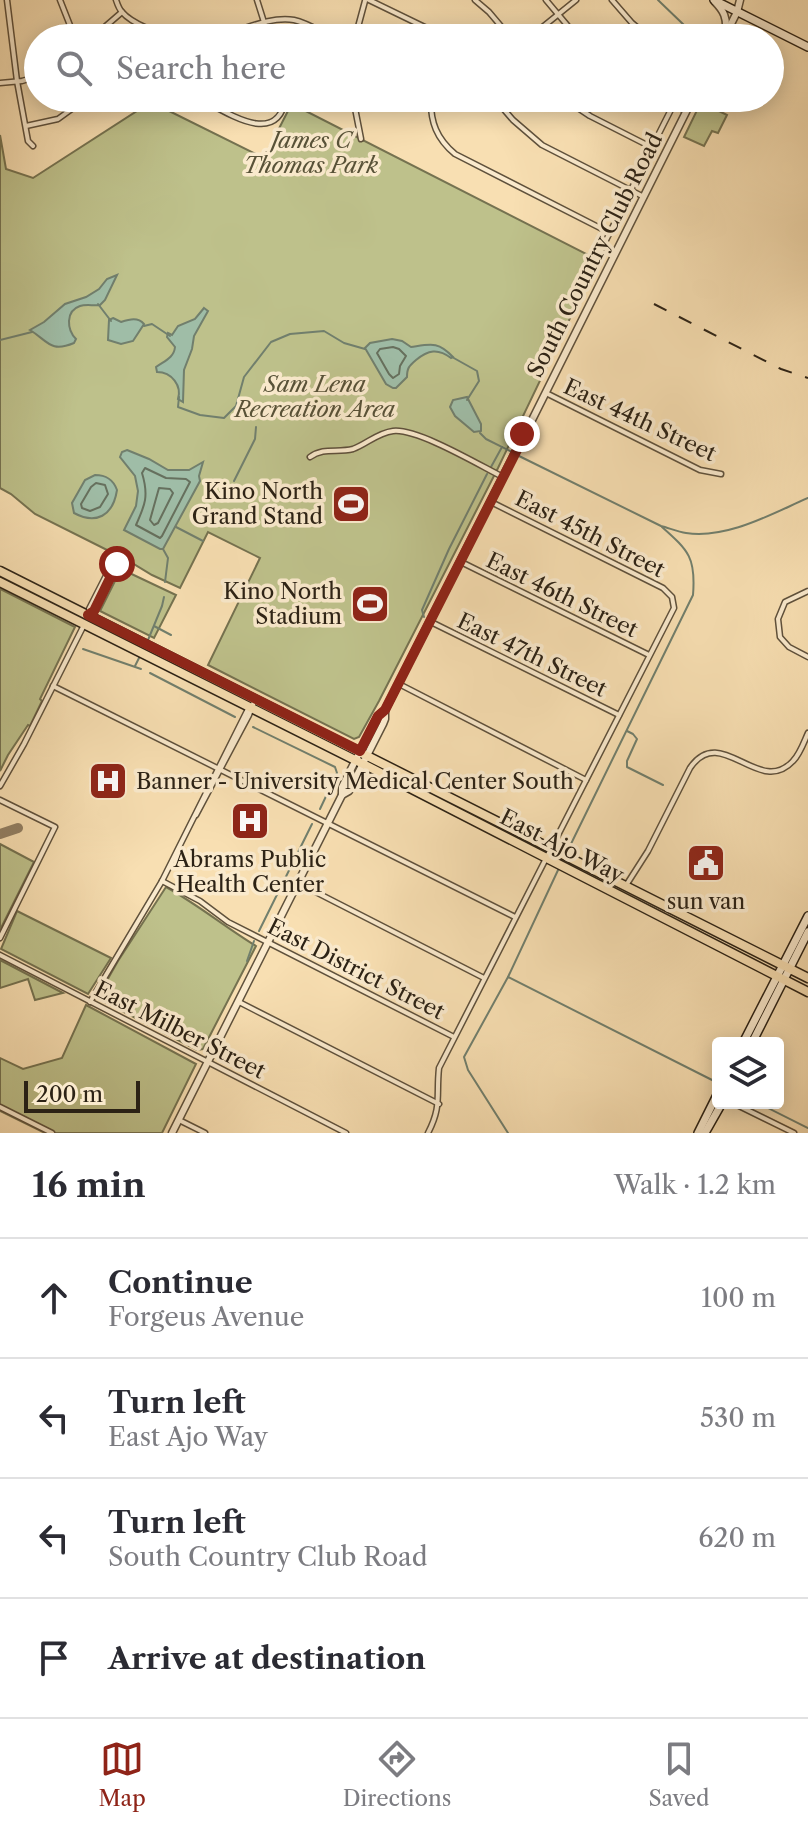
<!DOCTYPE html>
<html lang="en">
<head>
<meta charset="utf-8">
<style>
	body { margin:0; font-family:"Libre Caslon Text",serif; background:#f7f7f7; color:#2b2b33 }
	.controls { position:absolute; right:24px; bottom:24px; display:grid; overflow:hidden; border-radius:8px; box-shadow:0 4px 20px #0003 }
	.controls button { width:72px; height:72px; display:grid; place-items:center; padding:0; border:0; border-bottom:2px solid #e1e1e2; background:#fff; color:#2b2b33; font:40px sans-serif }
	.scale { position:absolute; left:24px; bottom:20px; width:116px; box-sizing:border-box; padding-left:8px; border:4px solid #2c2215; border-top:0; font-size:22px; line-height:28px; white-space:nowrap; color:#2c2215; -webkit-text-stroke:6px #faeacd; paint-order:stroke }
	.stop { position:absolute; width:24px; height:24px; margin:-18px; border:6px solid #8f2418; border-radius:50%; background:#fff }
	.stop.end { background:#8f2418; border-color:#fff; box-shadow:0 2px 8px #0008 }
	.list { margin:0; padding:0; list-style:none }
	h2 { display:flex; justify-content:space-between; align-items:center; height:104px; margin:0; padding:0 32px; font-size:34px }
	h2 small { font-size:26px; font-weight:400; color:#7c7c81 }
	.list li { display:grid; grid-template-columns:52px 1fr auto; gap:24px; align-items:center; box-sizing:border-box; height:120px; padding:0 32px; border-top:2px solid #e1e1e2 }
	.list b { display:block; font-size:30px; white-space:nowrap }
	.list p { margin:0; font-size:26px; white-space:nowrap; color:#7c7c81 }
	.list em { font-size:26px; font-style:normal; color:#7c7c81 }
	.icon { flex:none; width:44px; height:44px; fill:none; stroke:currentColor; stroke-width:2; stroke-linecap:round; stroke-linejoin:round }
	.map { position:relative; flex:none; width:808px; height:1133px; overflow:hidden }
	.search { position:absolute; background:#fff; box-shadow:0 4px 20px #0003; left:24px; right:24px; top:24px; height:88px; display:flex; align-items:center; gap:20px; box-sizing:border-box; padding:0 28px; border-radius:44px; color:#7c7c81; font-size:30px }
	.sheet { height:584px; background:#fff }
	nav { display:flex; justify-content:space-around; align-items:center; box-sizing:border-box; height:112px; border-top:2px solid #e1e1e2; background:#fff; font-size:22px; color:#7c7c81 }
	nav a { display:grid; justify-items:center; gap:4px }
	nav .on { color:#8f2418 }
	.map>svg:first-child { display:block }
</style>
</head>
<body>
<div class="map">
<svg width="808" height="1133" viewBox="0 0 808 1133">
	<rect width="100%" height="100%" fill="#f8dfb2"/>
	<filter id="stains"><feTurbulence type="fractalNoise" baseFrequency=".0025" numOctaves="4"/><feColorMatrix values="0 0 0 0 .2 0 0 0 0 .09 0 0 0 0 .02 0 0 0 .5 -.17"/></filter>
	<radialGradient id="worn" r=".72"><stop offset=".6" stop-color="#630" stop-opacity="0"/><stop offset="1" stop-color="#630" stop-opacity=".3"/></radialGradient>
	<g fill="#bec18b" stroke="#757250" stroke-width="2">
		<path d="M151 102 264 158 291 105 296 106 598 260 498 468 379 701 359 737 354 739 208 665 260 558 208 532 180 588 152 575 127 560 35 514 11 494 0 488V135L6 169 33 178Z"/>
		<path d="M701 102 727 115 718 133 712 131 704 146 684 137Z"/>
		<path d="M121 569 176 595 154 638 100 611Z"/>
		<path d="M0 589 75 627 40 699 42 701 30 726 28 725 8 755 0 771Z"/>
		<path d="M0 844 34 862 0 930Z"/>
		<path d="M166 887C197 904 225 927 256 946L203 1049 197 1050 97 998 118 961Z"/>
		<path d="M17 911 111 958 88 994 1 949Z"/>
		<path d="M0 960 63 993 35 1000 28 979 0 988Z"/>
		<path d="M86 1005 196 1064 162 1133H45L0 1111V1058L23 1069 62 1058Z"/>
	</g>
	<g fill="#9fbda7" stroke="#717f6d" stroke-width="2">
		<path d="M117 275 105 300 100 305C94 306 86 304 80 306 65 311 67 330 76 339L74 343C50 353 48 341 30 330L44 322 65 304 86 297 99 289 107 279Z"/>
		<path d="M204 308 208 311 194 336 192 349 184 370 183 402 178 399C182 386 172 372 157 372L156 367C164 361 174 358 175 347L167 337 168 333 172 335 178 326 195 319Z"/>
		<path d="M113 318 121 322C130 319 138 317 144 324L133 341 121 344 108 340 109 320Z"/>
		<path d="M392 339 402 341 411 347C431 344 438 341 453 357L451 358C438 348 428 350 416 360 409 366 407 368 407 377L396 388H393L386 384 365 348 370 343Z"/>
		<path d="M467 397 481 424V431L474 432 455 416 450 407 453 400Z"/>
		<path d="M127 450 149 459 168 470H189L203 462 199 476 200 481 163 549H160L124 530 136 506 138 491 135 476 120 457 122 452Z"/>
		<path d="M95 475C106 475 113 479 117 490 113 516 96 525 74 513L72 503 85 480Z"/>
	</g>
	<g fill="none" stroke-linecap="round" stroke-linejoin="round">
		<g stroke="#66705e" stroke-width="2">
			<path d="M393 347 399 349 406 356 400 366 399 374 393 378 389 374 377 353 380 349Z"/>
			<path d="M145 468 166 478 186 479 190 482 162 536 160 538 136 525C145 505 149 496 142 473Z"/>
			<path d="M96 483 105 485 108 494 100 507 90 511 82 508 81 504 91 487Z"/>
			<path d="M159 488 170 489 173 493 158 523 154 525 150 520Z"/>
		</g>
		<g stroke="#717f6d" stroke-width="2">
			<path d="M658 0 685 26"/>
			<path d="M98 304 111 321"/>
			<path d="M144 326 152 324 170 336"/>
			<path d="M0 340 32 332"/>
			<path d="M452 357 477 371 479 381 467 400"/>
			<path d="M179 397 178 407 200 415 224 418 236 406 244 377 271 342 290 334 324 331 344 343 365 349"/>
			<path d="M480 433 486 439 512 452"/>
			<path d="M517 455 661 526C669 528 678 532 686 533 728 539 771 514 808 498"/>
			<path d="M491 467 502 447"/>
			<path d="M234 481 255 439 256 427"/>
			<path d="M176 527 203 541"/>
			<path d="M163 549 168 558 165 582"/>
			<path d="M424 617 422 610 449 549 487 474"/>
			<path d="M154 626 171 635"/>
			<path d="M148 640 162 606 164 597"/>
			<path d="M83 649 141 669"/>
			<path d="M135 666 140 656"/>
			<path d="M150 673 235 717"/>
			<path d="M253 727 335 767 337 773 320 809"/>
			<path d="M627 731 633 734 637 739 627 761V767L663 785"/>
			<path d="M567 852 693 595C696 558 689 551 662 527"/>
			<path d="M559 868 508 977 718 1083"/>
			<path d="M259 931 312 824"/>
			<path d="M247 961 254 941"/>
			<path d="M758 1103 808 1128"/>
			<path d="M508 1133 468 1070 464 1057 508 977"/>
		</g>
		<path stroke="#928064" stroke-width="10" d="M0 834 18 828"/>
		<defs>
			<g id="minor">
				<path d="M7 0 17 81 28 141 33 146"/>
				<path d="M60 0 75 38"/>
				<path d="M116 0C117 3 120 10 122 12 132 24 160 34 175 38"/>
				<path d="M257 0 269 38"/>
				<path d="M369 0 437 33 444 38"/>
				<path d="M475 0 489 12 511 38"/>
				<path d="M546 0 578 38"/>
				<path d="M612 0 632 23 650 38"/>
				<path d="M92 38 122 12"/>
				<path d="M213 38C236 33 270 15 294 20 308 23 321 32 334 38"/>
				<path d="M355 38 365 1"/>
				<path d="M529 38 576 0"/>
				<path d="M0 83 22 81 38 76"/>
				<path d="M199 98C225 111 277 149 286 98"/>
				<path d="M353 98 361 139"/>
				<path d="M431 98C430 122 437 139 455 154L610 233"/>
				<path d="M494 98 513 120 542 145 644 197"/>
				<path d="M563 98 590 116 651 147"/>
				<path d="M660 98 686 111"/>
				<path d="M26 126 58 119 87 98"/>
				<path d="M598 256C625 203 650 150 677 98"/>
				<path d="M546 393 700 470 721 474"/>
				<path d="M310 457C324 447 337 453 353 449 367 444 377 433 393 431 417 428 479 465 503 477"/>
				<path d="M461 562 649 655"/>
				<path d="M808 591 785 602 778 619 780 637 789 647 808 657"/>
				<path d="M89 613V609L115 558"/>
				<path d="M90 614 94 611 119 560"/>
				<path d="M431 622 619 715"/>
				<path d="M399 684 586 780"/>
				<path d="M53 686 515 917"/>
				<path d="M0 786 24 744 84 625"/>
				<path d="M0 800 55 827 0 938"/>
				<path d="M196 815 249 715 255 699"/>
				<path d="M162 881 200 901 228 922 454 1037"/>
				<path d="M298 883 484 978"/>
				<path d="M625 887 648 851 690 768C721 722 759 798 793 761 800 754 804 742 808 733"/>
				<path d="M0 955 346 1133"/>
				<path d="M90 1002 162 881 248 709"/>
				<path d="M239 1002 439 1104"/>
				<path d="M733 1103 794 1133"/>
				<path d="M0 1107 52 1133"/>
				<path d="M179 1120 205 1133"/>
				<path d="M428 1133C442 1106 436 1096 439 1068L674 608 672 597 663 588 491 502"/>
			</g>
			<g id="tertiary">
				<path d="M715 2C724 11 727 18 726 31"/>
				<path d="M724 38 737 12 740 0"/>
				<path d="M342 795V787L378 716 385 710 520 443 527 434 528 428 693 98"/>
				<path d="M172 1133 342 795 349 791 383 724 385 719V710"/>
			</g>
			<g id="secondary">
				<path d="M714 0 808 47"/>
				<path d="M743 1043 808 916"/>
				<path d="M752 1043 808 932"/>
				<path d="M698 1133 718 1093"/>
				<path d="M705 1133 722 1103"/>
			</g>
			<g id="primary">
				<path d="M0 571 808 978"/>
				<path d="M0 582 375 770 808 992"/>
			</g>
		</defs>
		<use href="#minor" stroke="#5f513c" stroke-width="7"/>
		<use href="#tertiary" stroke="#5f513c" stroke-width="9"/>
		<use href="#secondary" stroke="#2c2215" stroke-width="10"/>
		<use href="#primary" stroke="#2c2215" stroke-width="11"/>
		<use href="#minor" stroke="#faeacd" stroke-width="4"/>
		<use href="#tertiary" stroke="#faeacd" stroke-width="6"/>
		<use href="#secondary" stroke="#faeacd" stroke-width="7"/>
		<use href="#primary" stroke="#f8dfb2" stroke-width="8"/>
		<path stroke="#2c2215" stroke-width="2" stroke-dasharray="14 14" stroke-linecap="butt" d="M654 304 781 369 808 378"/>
	</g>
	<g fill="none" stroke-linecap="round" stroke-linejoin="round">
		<path stroke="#8f2418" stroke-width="10" d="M117 564 94 611 88 615 360 751 378 716 385 710 521 442 522 434"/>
	</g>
	<defs>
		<symbol id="stadium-square" viewBox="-11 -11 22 22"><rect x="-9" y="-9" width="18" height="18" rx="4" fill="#8f2418" stroke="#faeacd"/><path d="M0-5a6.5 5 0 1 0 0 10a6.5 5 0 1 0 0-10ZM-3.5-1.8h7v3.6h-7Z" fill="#fff"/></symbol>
		<symbol id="hospital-square" viewBox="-11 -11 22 22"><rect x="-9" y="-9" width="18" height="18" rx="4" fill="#8f2418" stroke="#faeacd"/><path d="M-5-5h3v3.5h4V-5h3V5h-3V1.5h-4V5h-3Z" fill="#fff"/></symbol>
		<symbol id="civic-square" viewBox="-11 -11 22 22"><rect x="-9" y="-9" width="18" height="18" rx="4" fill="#8f2418" stroke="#faeacd"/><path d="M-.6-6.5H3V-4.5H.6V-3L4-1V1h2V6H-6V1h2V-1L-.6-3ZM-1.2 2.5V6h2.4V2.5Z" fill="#fff"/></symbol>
	</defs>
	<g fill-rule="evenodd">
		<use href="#stadium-square" x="329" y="482" width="44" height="44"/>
		<use href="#stadium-square" x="348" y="582" width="44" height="44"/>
		<use href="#hospital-square" x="86" y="759" width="44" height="44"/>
		<use href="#hospital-square" x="228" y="799" width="44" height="44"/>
		<use href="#civic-square" x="684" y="841" width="44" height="44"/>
	</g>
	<g text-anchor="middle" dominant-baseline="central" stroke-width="7" stroke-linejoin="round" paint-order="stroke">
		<g font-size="22" font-style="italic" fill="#585238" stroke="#faeacd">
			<text x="311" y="140">James C<tspan x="311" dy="25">Thomas Park</tspan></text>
			<text x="315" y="384">Sam Lena<tspan x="315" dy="25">Recreation Area</tspan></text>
		</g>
		<g font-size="22" fill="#2c2215" stroke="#faeacd">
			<text transform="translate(595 255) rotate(-63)">South Country Club Road</text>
			<text transform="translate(640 420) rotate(25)">East 44th Street</text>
			<text transform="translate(590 534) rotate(27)">East 45th Street</text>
			<text transform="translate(562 595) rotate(26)">East 46th Street</text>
			<text transform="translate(532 655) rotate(26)">East 47th Street</text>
			<text transform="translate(562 846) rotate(27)">East Ajo Way</text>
			<text transform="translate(356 969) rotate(27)">East District Street</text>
			<text transform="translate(180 1030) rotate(27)">East Milber Street</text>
		</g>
		<g font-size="22" fill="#2c2215" stroke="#faeacd" text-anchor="end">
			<text x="323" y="491">Kino North<tspan x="323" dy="25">Grand Stand</tspan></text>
			<text x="342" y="591">Kino North<tspan x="342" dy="25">Stadium</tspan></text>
			<text x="136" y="781" text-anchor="start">Banner - University Medical Center South</text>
			<text x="250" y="859" text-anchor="middle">Abrams Public<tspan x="250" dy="25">Health Center</tspan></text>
			<text x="706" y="901" text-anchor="middle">sun van</text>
		</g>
	</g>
	<rect width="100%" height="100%" filter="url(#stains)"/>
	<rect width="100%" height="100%" fill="url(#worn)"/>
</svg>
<div class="controls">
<button><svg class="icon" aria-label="layers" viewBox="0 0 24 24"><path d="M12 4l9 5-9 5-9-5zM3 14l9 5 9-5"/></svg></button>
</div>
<div class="scale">200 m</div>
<div class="stop" style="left:117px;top:564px"></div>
<div class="stop end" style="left:522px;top:434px"></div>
<div class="search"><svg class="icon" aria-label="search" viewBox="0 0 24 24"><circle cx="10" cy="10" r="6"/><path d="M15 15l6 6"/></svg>Search here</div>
</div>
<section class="sheet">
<h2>16 min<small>Walk · 1.2 km</small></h2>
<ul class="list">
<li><svg class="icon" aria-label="ahead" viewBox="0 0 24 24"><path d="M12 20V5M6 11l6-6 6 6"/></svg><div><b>Continue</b><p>Forgeus Avenue</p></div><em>100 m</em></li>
<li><svg class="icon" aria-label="left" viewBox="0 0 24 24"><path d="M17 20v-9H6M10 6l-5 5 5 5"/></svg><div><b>Turn left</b><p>East Ajo Way</p></div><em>530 m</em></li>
<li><svg class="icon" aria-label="left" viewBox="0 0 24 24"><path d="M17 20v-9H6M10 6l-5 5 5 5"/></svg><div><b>Turn left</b><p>South Country Club Road</p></div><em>620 m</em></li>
<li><svg class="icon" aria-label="arrive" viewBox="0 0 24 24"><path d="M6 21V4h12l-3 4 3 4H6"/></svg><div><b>Arrive at destination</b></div></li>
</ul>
</section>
<nav>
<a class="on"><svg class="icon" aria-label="map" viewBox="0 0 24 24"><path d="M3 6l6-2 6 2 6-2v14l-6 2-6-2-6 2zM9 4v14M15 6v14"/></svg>Map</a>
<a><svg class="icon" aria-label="directions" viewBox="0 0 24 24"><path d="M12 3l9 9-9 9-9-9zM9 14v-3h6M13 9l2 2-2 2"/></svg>Directions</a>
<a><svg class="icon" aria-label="saved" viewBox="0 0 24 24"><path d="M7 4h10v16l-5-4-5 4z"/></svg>Saved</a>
</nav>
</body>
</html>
